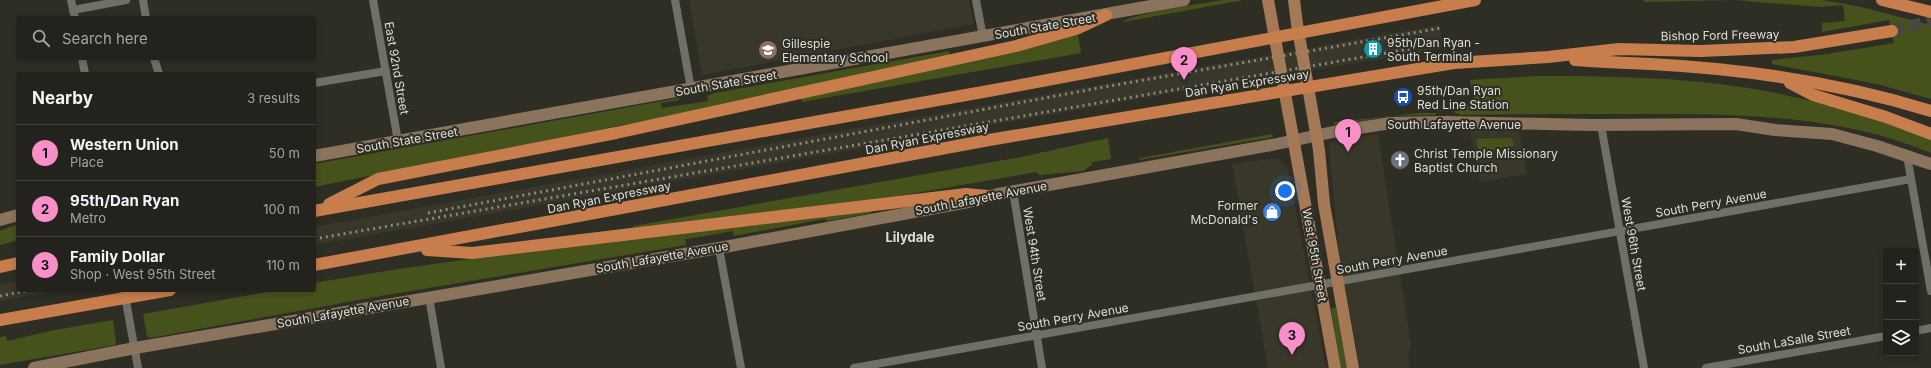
<!DOCTYPE html>
<html lang="en">
<head>
<meta charset="utf-8">
<style>
	body { margin:0; font-family:Inter,sans-serif; background:#2b2a25; color:#f1f3f6 }
	.controls { position:absolute; right:12px; bottom:12px; display:grid; overflow:hidden; border-radius:4px; box-shadow:0 2px 6px #0003 }
	.controls button { width:36px; height:36px; display:grid; place-items:center; padding:0; border:0; border-bottom:1px solid #403f3b; background:#23221c; color:#f1f3f6; font:20px sans-serif }
	.you { position:absolute; left:1285px; top:191px; width:14px; height:14px; margin:-10px; border:3px solid #fff; border-radius:50%; background:#1a73e8; box-shadow:0 0 0 6px #1a73e833 }
	.badge { display:grid; place-items:center; width:26px; height:26px; border-radius:50%; background:#f98fc8; color:#111; font-size:13px; font-weight:700 }
	.pin { position:absolute; translate:-50% -33px; filter:drop-shadow(0 1px 2px #0008) }
	.pin::after { content:''; position:absolute; top:21px; width:14px; height:12px; background:inherit; clip-path:polygon(0 0,100% 0,50% 100%) }
	.list { margin:0; padding:0; list-style:none }
	h2 { display:flex; justify-content:space-between; align-items:center; height:52px; margin:0; padding:0 16px; font-size:17px }
	h2 small { font-size:13px; font-weight:400; color:#a3a4a3 }
	.list li { display:grid; grid-template-columns:26px 1fr auto; gap:12px; align-items:center; box-sizing:border-box; height:56px; padding:0 16px; border-top:1px solid #403f3b }
	.list b { display:block; font-size:15px; white-space:nowrap }
	.list p { margin:0; font-size:13px; white-space:nowrap; color:#a3a4a3 }
	.list em { font-size:13px; font-style:normal; color:#a3a4a3 }
	.icon { flex:none; width:22px; height:22px; fill:none; stroke:currentColor; stroke-width:2; stroke-linecap:round; stroke-linejoin:round }
	.map { position:relative; flex:none; width:1931px; height:368px; overflow:hidden }
	.search { position:absolute; background:#23221c; box-shadow:0 2px 6px #0003; left:16px; top:16px; width:300px; height:44px; display:flex; align-items:center; gap:10px; box-sizing:border-box; padding:0 14px; border-radius:4px; color:#a3a4a3; font-size:15px }
	.panel { position:absolute; background:#23221c; box-shadow:0 2px 6px #0003; left:16px; top:72px; width:300px; height:220px; border-radius:4px }
	.map>svg:first-child { display:block }
</style>
</head>
<body>
<div class="map">
<svg width="1931" height="368" viewBox="0 0 1931 368">
	<rect width="100%" height="100%" fill="#2f2e25"/>
	<g fill="#393729">
		<path d="M689 0H969L974 24 702 75Z"/>
		<path d="M1439 25 1443 47 1422 53 1263 77 314 245V227L857 128Z"/>
		<path d="M1470 131H1519L1527 174 1480 182Z"/>
		<path d="M1378 134 1411 345 1408 354 1410 368H1360L1339 253 1329 145 1333 141Z"/>
		<path d="M1267 159H1278L1288 169 1326 368H1268L1232 164Z"/>
		<path d="M18 281V290H63L0 301V284Z"/>
	</g>
	<g fill="#46521b">
		<path d="M1222 0H1244L1123 22C1130 14 1206 3 1222 0Z"/>
		<path d="M1644 0H1821L1857 6 1931 25V99L1877 84 1772 64V60L1827 54 1894 43 1889 20 1822 32V23L1845 21 1843 5 1820 7 1733 0 1644 2Z"/>
		<path d="M1078 35 1081 53 802 102 801 98 1004 54Z"/>
		<path d="M949 51V55L673 115 314 187V164L679 98V100L661 103 662 108 708 101 707 96 715 93Z"/>
		<path d="M1537 76C1607 76 1678 77 1748 88 1811 98 1872 116 1931 139V153C1840 115 1742 114 1646 114 1584 114 1523 114 1461 115L1455 113 1454 108 1475 104 1470 80Z"/>
		<path d="M1421 113H1435L1436 115 1393 116 1334 125V122Z"/>
		<path d="M1272 134 1273 137 1139 160 1140 158Z"/>
		<path d="M1108 138 1111 159 1092 162V165L1083 171 1040 175 1036 172 893 197 633 228V226L1021 157Z"/>
		<path d="M1512 138 1514 146 1479 152 1476 139Z"/>
		<path d="M871 210V213L827 221 826 219H824L734 236 733 231 688 239H685L686 245 381 296 150 338 147 336 143 314 278 290H314V283C498 250 685 236 871 210Z"/>
		<path d="M18 224V240L0 245V231Z"/>
		<path d="M1335 307 1336 308 1347 368H1341L1331 309Z"/>
		<path d="M113 320 116 342 115 345 0 365V337L6 336 7 341 55 330Z"/>
	</g>
	<g fill="none" stroke-linecap="round" stroke-linejoin="round">
		<path stroke="#494840" stroke-width="12" stroke-dasharray="12 6" stroke-linecap="butt" d="M1892 31 1931 21"/>
		<g stroke="#717066" stroke-width="8">
			<path d="M71 0 75 18"/>
			<path d="M143 0 146 18"/>
			<path d="M373 0 398 141"/>
			<path d="M675 0 691 89"/>
			<path d="M976 0 983 37"/>
			<path d="M73 10 126 0"/>
			<path d="M82 58 85 74"/>
			<path d="M154 58 159 74"/>
			<path d="M314 83 386 71"/>
			<path d="M1601 125 1644 368"/>
			<path d="M1907 156 1931 291"/>
			<path d="M1013 191 1042 368"/>
			<path d="M719 248 741 368"/>
			<path d="M124 290 138 368"/>
			<path d="M429 297 441 368"/>
			<path d="M1916 331 1931 328"/>
			<path d="M854 368 1911 179"/>
			<path d="M1706 368 1886 336"/>
		</g>
		<g stroke="#8b745e" stroke-width="12">
			<path d="M314 156 1184 0"/>
			<path d="M0 220 18 215"/>
			<path d="M34 368 135 348 719 248 968 202 998 194 1272 145 1333 132 1391 123 1446 122 1592 125 1736 124 1775 130 1832 134 1877 146 1931 164"/>
		</g>
		<g stroke="#a57856" stroke-width="12">
			<path d="M1268 0 1335 368"/>
			<path d="M1294 0 1297 24 1319 150 1324 204 1353 368"/>
		</g>
		<g stroke="#c77e4c" stroke-width="12">
			<path d="M1882 0 1931 12"/>
			<path d="M1575 60C1601 62 1626 63 1651 64 1745 69 1841 83 1931 111"/>
			<path d="M1790 83 1813 95 1886 117 1931 134"/>
			<path d="M329 204 378 179 616 133 1016 46 1076 29 1106 15"/>
			<path d="M314 211 994 90 1475 0"/>
			<path d="M427 250 472 253 966 194 988 196"/>
			<path d="M314 265 989 140 1454 63 1548 57 1619 49 1701 51 1794 47 1892 31"/>
			<path d="M0 267 18 263"/>
			<path d="M0 320 170 290"/>
		</g>
		<g stroke="#8b8a82" stroke-width="3" stroke-dasharray="2 4" stroke-linecap="butt">
			<path d="M428 213 1104 87 1441 28"/>
			<path d="M314 239 1444 43"/>
			<path d="M0 296 31 290"/>
		</g>
	</g>
	<defs>
		<symbol id="building-disc" viewBox="-11 -11 22 22"><circle r="9.5" fill="#0f9aa8" stroke="#2f2e25"/><path d="M-4-6H4V6H1V3H-1V6H-4ZM-2.5-4.3h1.7v1.8h-1.7ZM.8-4.3h1.7v1.8H.8ZM-2.5-1h1.7V.8h-1.7ZM.8-1h1.7V.8H.8Z" fill="#fff"/></symbol>
		<symbol id="school-disc" viewBox="-11 -11 22 22"><circle r="9.5" fill="#8d6e63" stroke="#2f2e25"/><path d="M0-5L7-2L0 1L-7-2ZM-4 1L0 2.5L4 1V4Q0 6-4 4Z" fill="#fff"/></symbol>
		<symbol id="bus-disc" viewBox="-11 -11 22 22"><circle r="9.5" fill="#1a4fb4" stroke="#2f2e25"/><path d="M-5-6H5V4H4V6H2V4H-2V6H-4V4H-5ZM-3.5-4V0h7V-4ZM-3.5 1.2v1.5H-2V1.2ZM2 1.2v1.5H3.5V1.2Z" fill="#fff"/></symbol>
		<symbol id="church-disc" viewBox="-11 -11 22 22"><circle r="9.5" fill="#6b7280" stroke="#2f2e25"/><path d="M-1.2-6h2.4v3.5h3.3v2.4h-3.3V6h-2.4V-.1h-3.3v-2.4h3.3Z" fill="#fff"/></symbol>
		<symbol id="shop-disc" viewBox="-11 -11 22 22"><circle r="9.5" fill="#3f7fe0" stroke="#2f2e25"/><path d="M-5-2.5h2.3a2.7 3.5 0 0 1 5.4 0H5L5.5 6h-11ZM-1.5-2.5h3a1.5 2.3 0 0 0-3 0Z" fill="#fff"/></symbol>
	</defs>
	<g fill-rule="evenodd">
		<use href="#building-disc" x="1362" y="38" width="22" height="22"/>
		<use href="#school-disc" x="757" y="39" width="22" height="22"/>
		<use href="#bus-disc" x="1392" y="86" width="22" height="22"/>
		<use href="#church-disc" x="1389" y="149" width="22" height="22"/>
		<use href="#shop-disc" x="1261" y="201" width="22" height="22"/>
	</g>
	<g text-anchor="middle" dominant-baseline="central" stroke-width="4" stroke-linejoin="round" paint-order="stroke">
		<g font-size="12" fill="#deddd7" stroke="#2f2e25">
			<text transform="translate(1045 26) rotate(-10)">South State Street</text>
			<text transform="translate(1720 35) rotate(-1)">Bishop Ford Freeway</text>
			<text transform="translate(397 68) rotate(80)">East 92nd Street</text>
			<text transform="translate(726 83) rotate(-10)">South State Street</text>
			<text transform="translate(1247 83) rotate(-9)">Dan Ryan Expressway</text>
			<text x="1454" y="124">South Lafayette Avenue</text>
			<text transform="translate(927 138) rotate(-11)">Dan Ryan Expressway</text>
			<text transform="translate(407 140) rotate(-10)">South State Street</text>
			<text transform="translate(609 197) rotate(-11)">Dan Ryan Expressway</text>
			<text transform="translate(981 198) rotate(-11)">South Lafayette Avenue</text>
			<text transform="translate(1711 203) rotate(-10)">South Perry Avenue</text>
			<text transform="translate(1634 244) rotate(80)">West 96th Street</text>
			<text transform="translate(1035 254) rotate(81)">West 94th Street</text>
			<text transform="translate(1315 255) rotate(80)">West 95th Street</text>
			<text transform="translate(662 257) rotate(-10)">South Lafayette Avenue</text>
			<text transform="translate(1392 260) rotate(-10)">South Perry Avenue</text>
			<text transform="translate(343 312) rotate(-10)">South Lafayette Avenue</text>
			<text transform="translate(1073 317) rotate(-10)">South Perry Avenue</text>
			<text transform="translate(1794 340) rotate(-10)">South LaSalle Street</text>
		</g>
		<g font-size="12" fill="#deddd7" stroke="#2f2e25" text-anchor="start">
			<text x="1387" y="42">95th/Dan Ryan -<tspan x="1387" dy="14">South Terminal</tspan></text>
			<text x="782" y="43">Gillespie<tspan x="782" dy="14">Elementary School</tspan></text>
			<text x="1417" y="90">95th/Dan Ryan<tspan x="1417" dy="14">Red Line Station</tspan></text>
			<text x="1414" y="153">Christ Temple Missionary<tspan x="1414" dy="14">Baptist Church</tspan></text>
			<text x="1258" y="205" text-anchor="end">Former<tspan x="1258" dy="14">McDonald's</tspan></text>
		</g>
		<g font-size="13" font-weight="bold" fill="#deddd7" stroke="#2f2e25">
			<text x="910" y="237">Lilydale</text>
		</g>
	</g>
</svg>
<div class="controls">
<button>+</button>
<button>−</button>
<button><svg class="icon" aria-label="layers" viewBox="0 0 24 24"><path d="M12 4l9 5-9 5-9-5zM3 14l9 5 9-5"/></svg></button>
</div>
<div class="you"></div>
<div class="pin badge" style="left:1348px;top:152px">1</div>
<div class="pin badge" style="left:1184px;top:80px">2</div>
<div class="pin badge" style="left:1292px;top:355px">3</div>
<div class="search"><svg class="icon" aria-label="search" viewBox="0 0 24 24"><circle cx="10" cy="10" r="6"/><path d="M15 15l6 6"/></svg>Search here</div>
<section class="panel">
<h2>Nearby<small>3 results</small></h2>
<ul class="list">
<li><span class="badge">1</span><div><b>Western Union</b><p>Place</p></div><em>50 m</em></li>
<li><span class="badge">2</span><div><b>95th/Dan Ryan</b><p>Metro</p></div><em>100 m</em></li>
<li><span class="badge">3</span><div><b>Family Dollar</b><p>Shop · West 95th Street</p></div><em>110 m</em></li>
</ul>
</section>
</div>
</body>
</html>
